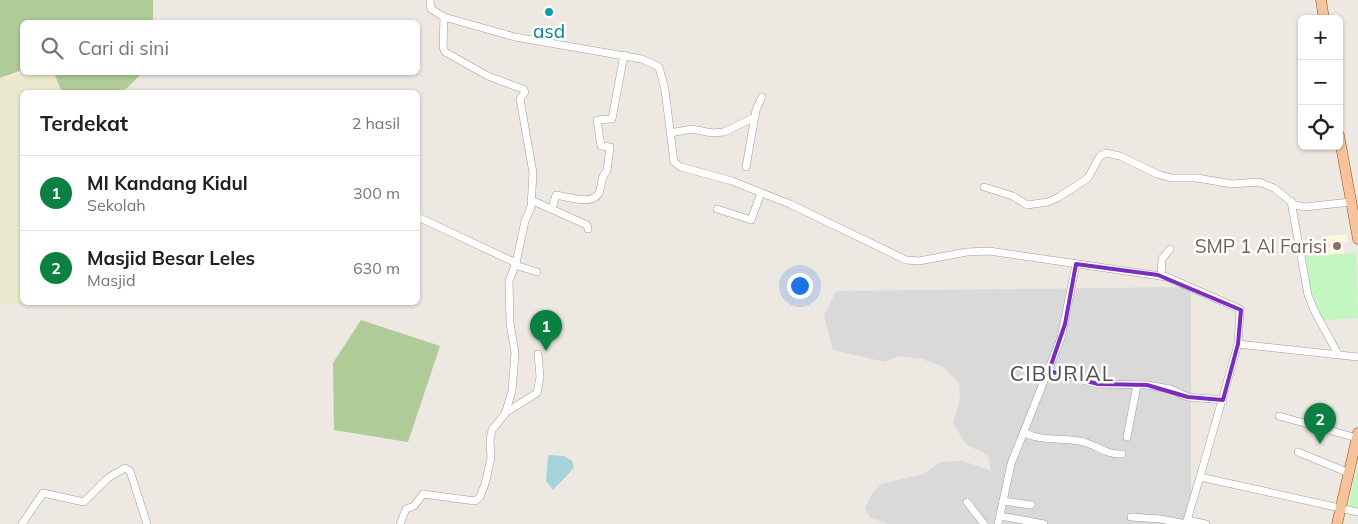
<!DOCTYPE html>
<html lang="id">
<head>
<meta charset="utf-8">
<style>
	body { margin:0; font-family:Mulish,sans-serif; background:#f2f2f2; color:#202124 }
	.controls { position:absolute; right:15px; top:15px; display:grid; overflow:hidden; border-radius:8px; box-shadow:0 1px 4px #0004 }
	.controls button { width:45px; height:45px; display:grid; place-items:center; padding:0; border:0; border-bottom:1px solid #e0e0e0; background:#fff; color:#202124; font:25px sans-serif }
	.you { position:absolute; left:799px; top:285px; width:18px; height:18px; margin:-12px; border:4px solid #fff; border-radius:50%; background:#1a73e8; box-shadow:0 0 0 8px #1a73e833 }
	.badge { display:grid; place-items:center; width:32px; height:32px; border-radius:50%; background:#0b8043; color:#fff; font-size:16px; font-weight:700 }
	.pin { position:absolute; translate:-50% -41px; filter:drop-shadow(0 1px 2px #0008) }
	.pin::after { content:''; position:absolute; top:26px; width:18px; height:15px; background:inherit; clip-path:polygon(0 0,100% 0,50% 100%) }
	.list { margin:0; padding:0; list-style:none }
	h2 { display:flex; justify-content:space-between; align-items:center; height:65px; margin:0; padding:0 20px; font-size:21px }
	h2 small { font-size:16px; font-weight:400; color:#757577 }
	.list li { display:grid; grid-template-columns:32px 1fr auto; gap:15px; align-items:center; box-sizing:border-box; height:75px; padding:0 20px; border-top:1px solid #e0e0e0 }
	.list b { display:block; font-size:19px; white-space:nowrap }
	.list p { margin:0; font-size:16px; white-space:nowrap; color:#757577 }
	.list em { font-size:16px; font-style:normal; color:#757577 }
	.icon { flex:none; width:28px; height:28px; fill:none; stroke:currentColor; stroke-width:2; stroke-linecap:round; stroke-linejoin:round }
	.map { position:relative; flex:none; width:1358px; height:524px; overflow:hidden }
	.search { position:absolute; background:#fff; box-shadow:0 1px 4px #0004; left:20px; top:20px; width:400px; height:55px; display:flex; align-items:center; gap:12px; box-sizing:border-box; padding:0 18px; border-radius:8px; color:#757577; font-size:19px }
	.panel { position:absolute; background:#fff; box-shadow:0 1px 4px #0004; left:20px; top:90px; width:400px; height:215px; border-radius:8px }
	.map>svg:first-child { display:block }
</style>
</head>
<body>
<div class="map">
<svg width="1358" height="524" viewBox="0 0 1358 524">
	<rect width="100%" height="100%" fill="#ede8e2"/>
	<path fill="#dad9d9" d="M1191 287V524H888L871 518 865 509 872 494 881 484 924 474 939 462 963 461 991 471 988 455 967 445 953 424 960 398 959 383 943 367 922 359 899 356 885 362 833 350 824 316 836 291Z"/>
	<path fill="#fdf8db" d="M1347 234 1348 241 1341 242 1345 254 1328 256 1327 248 1333 247V243L1328 244 1327 236Z"/>
	<path fill="#ebe9ce" d="M54 73 62 92H22V302L83 303 84 306 0 303V79L17 74Z"/>
	<g fill="#aecb98">
		<path d="M0 0H153V22H22V70L0 78Z"/>
		<path d="M54 73H142L126 89 107 92H62Z"/>
		<path d="M361 320 440 346 408 442 334 430 333 363Z"/>
	</g>
	<g fill="#c3f6c0">
		<path d="M1356 253 1358 318 1323 320 1311 289 1304 256Z"/>
		<path d="M1358 464V508L1348 506Z"/>
	</g>
	<path fill="#a4d4d9" d="M550 455 564 456 572 461 574 468 553 490 546 481 548 456Z"/>
	<g fill="none" stroke-linecap="round" stroke-linejoin="round">
		<defs>
			<g id="minor">
				<path d="M430 0 431 9 444 17 515 37 642 59 659 67 665 90 674 162 681 167 732 181 790 204 906 260 919 261 967 252 989 251 1167 277 1240 309 1238 344"/>
				<path d="M670 133 692 129 712 133 724 132 755 117"/>
				<path d="M746 167 756 110 762 97"/>
				<path d="M984 187 1013 196 1027 205 1048 202 1059 197 1088 178 1100 156 1106 153 1120 156 1157 174 1171 178H1197L1232 184 1259 182 1274 188 1295 205 1304 207 1351 202"/>
				<path d="M531 200 587 225 588 229"/>
				<path d="M1291 201 1308 295 1315 312 1338 354"/>
				<path d="M552 209 556 195C568 197 596 207 600 190 602 183 601 176 607 171L610 147 601 146 597 120 612 119 624 55"/>
				<path d="M717 209 751 220 761 193"/>
				<path d="M418 217 516 263"/>
				<path d="M515 265 537 272"/>
				<path d="M1161 276 1162 259 1170 249"/>
				<path d="M1358 357 1238 344 1200 477 1358 512"/>
				<path d="M1049 371 1098 384 1147 385 1170 389 1188 397 1223 400"/>
				<path d="M505 413 537 393 540 377 538 354"/>
				<path d="M1279 416 1357 438"/>
				<path d="M1025 433C1043 442 1065 437 1084 442 1097 446 1107 455 1122 454"/>
				<path d="M1127 437 1137 385"/>
				<path d="M1298 452 1349 473"/>
				<path d="M1003 501 1031 505"/>
				<path d="M967 502 984 524"/>
				<path d="M1000 516 1044 524"/>
				<path d="M1131 517 1160 519 1186 524 1200 477"/>
				<path d="M1187 520 1206 524"/>
				<path d="M22 524 43 493 84 502 108 478 125 468 130 471 147 524"/>
				<path d="M400 524 406 509 414 506 423 494 475 501 480 497 485 484 491 458 490 440 492 430 505 414 512 391 515 353 510 323 509 281 516 263 525 221 531 207 533 173 520 99 525 92 523 89 488 76 445 52 443 47 444 17"/>
				<path d="M998 524 1011 464 1061 338 1076 264"/>
			</g>
			<g id="primary">
				<path d="M1321 0 1324 19"/>
				<path d="M1339 135 1358 239"/>
				<path d="M1337 524 1358 433"/>
			</g>
		</defs>
		<use href="#minor" stroke="#9d9d9d" stroke-width="8"/>
		<use href="#primary" stroke="#8d4e07" stroke-width="11"/>
		<use href="#minor" stroke="#fff" stroke-width="7"/>
		<use href="#primary" stroke="#f7c39d" stroke-width="10"/>
	</g>
	<path fill="none" stroke="#7b2cbf" stroke-width="4" stroke-linejoin="round" d="M1076 264 1158 275 1241 310 1238 344 1223 400 1188 397 1147 385 1098 384 1049 371 1065 324Z"/>
	<circle fill="#0f9aa8" stroke="#fff" stroke-width="2" cx="549" cy="12" r="5"/>
	<circle fill="#8d6e63" stroke="#fff" stroke-width="2" cx="1337" cy="246" r="5"/>
	<g text-anchor="middle" dominant-baseline="central" stroke-width="5" stroke-linejoin="round" paint-order="stroke">
		<g font-size="19" fill="#0d838f" stroke="#fff">
			<text x="549" y="31">asd</text>
		</g>
		<g font-size="19" fill="#785e54" stroke="#fff" text-anchor="end">
			<text x="1327" y="246">SMP 1 Al Farisi</text>
		</g>
		<g font-size="21" letter-spacing="1" fill="#4f4f4f" stroke="#fff">
			<text x="1062" y="373">CIBURIAL</text>
		</g>
	</g>
</svg>
<div class="controls">
<button>+</button>
<button>−</button>
<button><svg class="icon" aria-label="locate" viewBox="0 0 24 24"><circle cx="12" cy="12" r="6"/><path d="M12 2v4M12 18v4M2 12h4M18 12h4"/></svg></button>
</div>
<div class="you"></div>
<div class="pin badge" style="left:546px;top:351px">1</div>
<div class="pin badge" style="left:1320px;top:444px">2</div>
<div class="search"><svg class="icon" aria-label="search" viewBox="0 0 24 24"><circle cx="10" cy="10" r="6"/><path d="M15 15l6 6"/></svg>Cari di sini</div>
<section class="panel">
<h2>Terdekat<small>2 hasil</small></h2>
<ul class="list">
<li><span class="badge">1</span><div><b>MI Kandang Kidul</b><p>Sekolah</p></div><em>300 m</em></li>
<li><span class="badge">2</span><div><b>Masjid Besar Leles</b><p>Masjid</p></div><em>630 m</em></li>
</ul>
</section>
</div>
</body>
</html>
